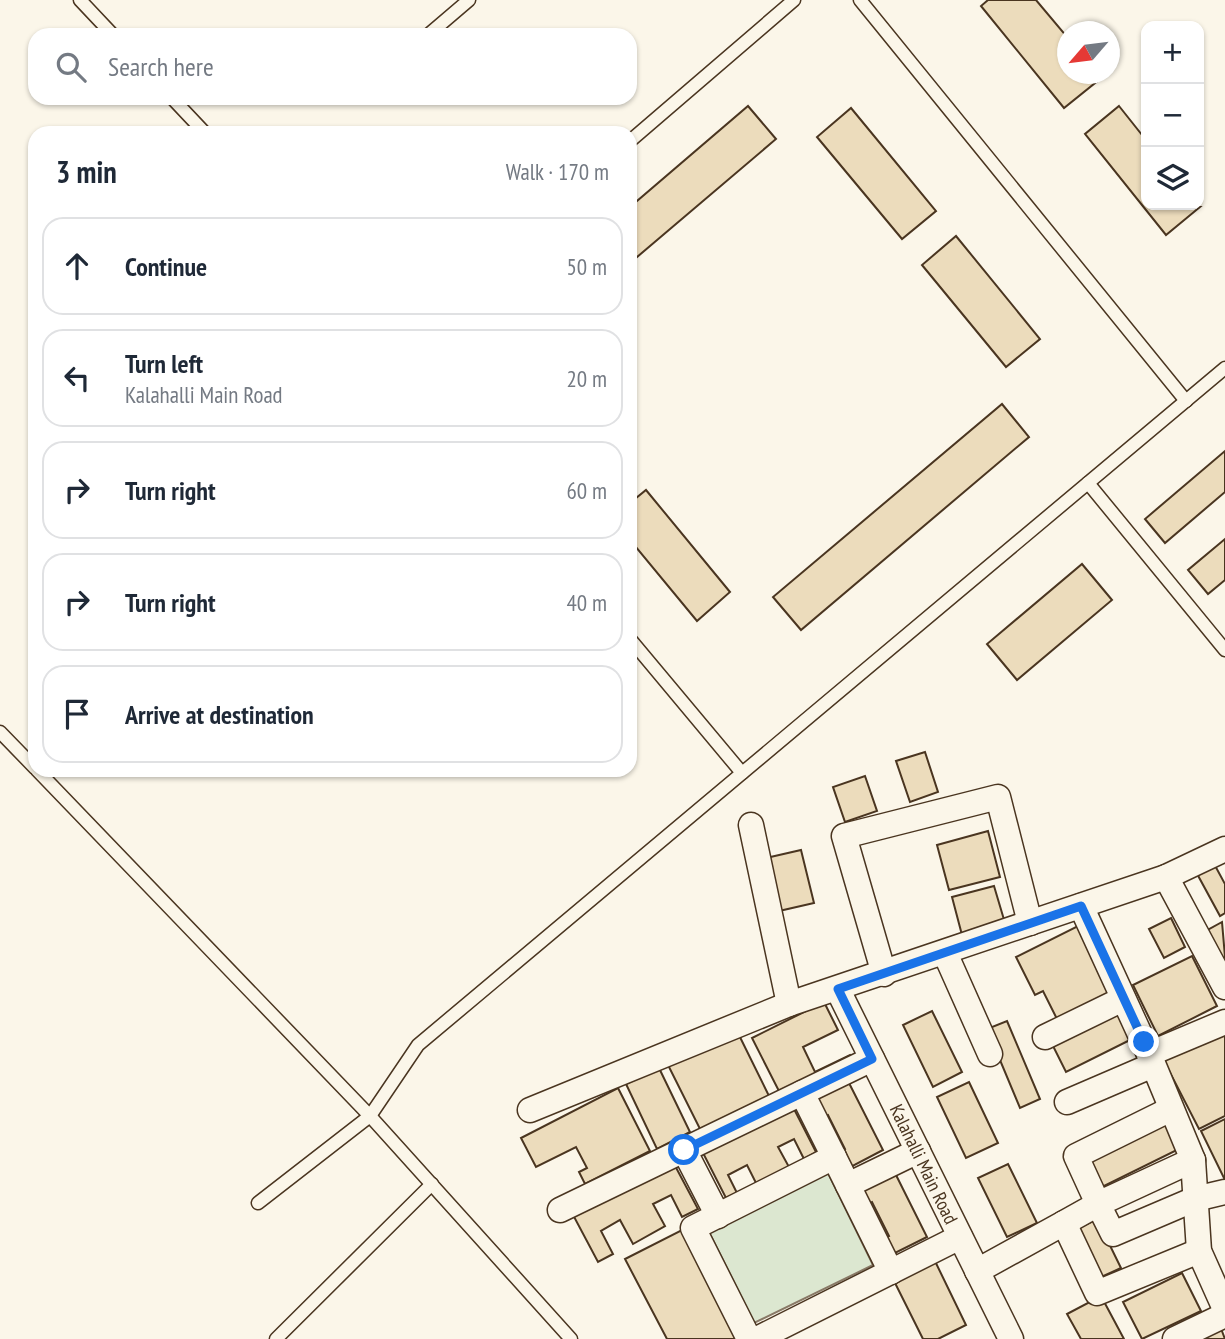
<!DOCTYPE html>
<html lang="en">
<head>
<meta charset="utf-8">
<style>
	body { margin:0; font-family:"PT Sans Narrow",sans-serif; background:#f2f2f3; color:#1f2937 }
	.controls { position:absolute; right:21px; top:21px; display:grid; overflow:hidden; border-radius:14px; box-shadow:0 2px 5px #0004 }
	.controls button { width:63px; height:63px; display:grid; place-items:center; padding:0; border:0; border-bottom:2px solid #e0e1e3; background:#fff; color:#1f2937; font:35px sans-serif }
	.compass { position:absolute; left:1057px; top:21px; width:63px; height:63px; border-radius:50%; background:#fff; box-shadow:0 2px 5px #0004; rotate:242deg }
	.stop { position:absolute; width:21px; height:21px; margin:-16px; border:5px solid #1a73e8; border-radius:50%; background:#fff }
	.stop.end { background:#1a73e8; border-color:#fff; box-shadow:0 2px 7px #0008 }
	.list { margin:0; padding:0; list-style:none }
	h2 { display:flex; justify-content:space-between; align-items:center; height:91px; margin:0; padding:0 28px; font-size:30px }
	h2 small { font-size:23px; font-weight:400; color:#747a83 }
	.list li { display:grid; grid-template-columns:46px 1fr auto; gap:21px; align-items:center; box-sizing:border-box; height:98px; margin:0 14px 14px; padding:0 14px; border:2px solid #e0e1e3; border-radius:21px }
	.list b { display:block; font-size:26px; white-space:nowrap }
	.list p { margin:0; font-size:23px; white-space:nowrap; color:#747a83 }
	.list em { font-size:23px; font-style:normal; color:#747a83 }
	.icon { flex:none; width:38px; height:38px; fill:none; stroke:currentColor; stroke-width:2; stroke-linecap:round; stroke-linejoin:round }
	.map { position:relative; flex:none; width:1225px; height:1339px; overflow:hidden }
	.search { position:absolute; background:#fff; box-shadow:0 2px 5px #0004; left:28px; top:28px; width:609px; height:77px; display:flex; align-items:center; gap:18px; box-sizing:border-box; padding:0 24px; border-radius:21px; color:#747a83; font-size:26px }
	.panel { position:absolute; background:#fff; box-shadow:0 2px 5px #0004; left:28px; top:126px; width:609px; height:651px; border-radius:21px }
	.map>svg:first-child { display:block }
</style>
</head>
<body>
<div class="map">
<svg width="1225" height="1339" viewBox="0 0 1225 1339">
	<rect width="100%" height="100%" fill="#fbf6e9"/>
	<path fill="#dce7d0" stroke="#887966" stroke-width="2" d="M828 1173 873 1265 754 1323 709 1232Z"/>
	<g fill="#ecdcbc" stroke="#4a3520" stroke-width="2">
		<path d="M988 0H1036L1068 38V74H1096L1100 79 1064 108 981 6Z"/>
		<path d="M748 106 776 139 630 263V207Z"/>
		<path d="M1119 106 1146 140V205L1200 207 1166 235 1085 134Z"/>
		<path d="M851 108 936 211 902 239 817 137Z"/>
		<path d="M956 236 1040 339 1006 367 922 265Z"/>
		<path d="M1002 404 1029 437 801 630 773 597Z"/>
		<path d="M1225 451V492L1165 543 1145 519Z"/>
		<path d="M646 490 730 592 697 621 630 540V503Z"/>
		<path d="M1225 539V580L1208 594 1188 570Z"/>
		<path d="M1082 564 1112 600 1017 680 987 644Z"/>
		<path d="M925 752 938 792 910 802 896 761Z"/>
		<path d="M865 776 877 811 845 822 833 787Z"/>
		<path d="M988 831 1000 877 949 890 937 845Z"/>
		<path d="M801 850 814 903 779 911 766 858Z"/>
		<path d="M1212 860 1225 884V913L1220 916 1195 870Z"/>
		<path d="M994 886 1005 923 962 935 952 897Z"/>
		<path d="M1171 918 1185 947 1164 958 1149 929Z"/>
		<path d="M1222 922 1225 957 1219 961 1204 932Z"/>
		<path d="M1082 924 1117 993 1059 1023 1043 991 1035 995 1016 957Z"/>
		<path d="M1192 956 1217 1006 1158 1036 1133 985Z"/>
		<path d="M824 1002 838 1030 803 1047 815 1072 850 1055 855 1063 783 1099 752 1038Z"/>
		<path d="M1115 1007 1132 1039 1066 1072 1050 1040Z"/>
		<path d="M932 1011 962 1072 933 1087 903 1025Z"/>
		<path d="M1007 1021 1040 1099 1020 1108 987 1029Z"/>
		<path d="M735 1027 771 1100 702 1133 666 1061Z"/>
		<path d="M1225 1027V1116L1199 1129 1163 1059Z"/>
		<path d="M659 1068 690 1132 657 1149 626 1084Z"/>
		<path d="M969 1082 998 1143 966 1158 937 1097Z"/>
		<path d="M849 1083 883 1150 845 1170 837 1153 845 1149 828 1115 820 1119 811 1101Z"/>
		<path d="M618 1088 650 1151 585 1184 579 1172 587 1168 576 1147 536 1167 521 1138Z"/>
		<path d="M792 1105 816 1152 804 1159 794 1139 778 1147 789 1167 756 1183 747 1165 728 1175 737 1193 726 1198 702 1151Z"/>
		<path d="M1225 1119V1180L1201 1131Z"/>
		<path d="M1172 1120 1183 1147 1098 1189 1084 1163Z"/>
		<path d="M672 1160 698 1209 682 1217 671 1195 653 1204 665 1226 633 1244 620 1220 601 1231 613 1254 598 1262 572 1213Z"/>
		<path d="M1008 1164 1037 1223 1007 1237 978 1178Z"/>
		<path d="M893 1169 927 1237 889 1256 881 1240 889 1236 872 1202 864 1206 855 1188Z"/>
		<path d="M1097 1219 1121 1268 1099 1278 1075 1230Z"/>
		<path d="M682 1230 738 1339H667L625 1259Z"/>
		<path d="M933 1257 966 1325 938 1339H923L892 1277Z"/>
		<path d="M1182 1273 1201 1311 1142 1339 1123 1302Z"/>
		<path d="M1101 1296 1124 1339H1081L1067 1314Z"/>
		<path d="M1220 1326 1225 1339H1193Z"/>
	</g>
	<g fill="none" stroke-linecap="round" stroke-linejoin="round">
		<defs>
			<g id="lane">
				<path d="M80 0 113 35"/>
				<path d="M860 0 1186 401"/>
				<path d="M428 35 469 0"/>
				<path d="M172 98 205 133"/>
				<path d="M630 141 794 0"/>
				<path d="M1088 483 1225 650"/>
				<path d="M630 639 742 773"/>
				<path d="M0 732 35 768"/>
				<path d="M37 770 370 1116 571 1339"/>
				<path d="M258 1203 370 1116 418 1045 1225 368"/>
				<path d="M276 1339 432 1184"/>
			</g>
			<g id="street">
				<path d="M751 825 789 1004"/>
				<path d="M1166 877 1225 987"/>
				<path d="M1081 906 1149 1054 1193 1160 1199 1251 1225 1309"/>
				<path d="M945 953 990 1054"/>
				<path d="M884 974 844 836 998 797 1030 923"/>
				<path d="M838 990 1011 1339"/>
				<path d="M1045 1037 1123 999"/>
				<path d="M1149 1054 1225 1022"/>
				<path d="M802 1093 834 1157"/>
				<path d="M1067 1102 1153 1065"/>
				<path d="M530 1110 789 1004 1166 877 1225 849"/>
				<path d="M684 1150 718 1216"/>
				<path d="M1193 1160 1098 1204 1113 1234 1195 1199 1225 1192"/>
				<path d="M848 1185 918 1151"/>
				<path d="M560 1210 872 1059"/>
				<path d="M1064 1223 1098 1204 1076 1156 1171 1109"/>
				<path d="M977 1271 1064 1223 1097 1293 1199 1251"/>
				<path d="M749 1339 693 1228 834 1157 891 1272"/>
				<path d="M757 1339 960 1237"/>
				<path d="M1175 1339 1225 1315"/>
			</g>
		</defs>
		<use href="#lane" stroke="#4a3520" stroke-width="15"/>
		<use href="#street" stroke="#4a3520" stroke-width="27"/>
		<use href="#lane" stroke="#fbf6e9" stroke-width="12"/>
		<use href="#street" stroke="#fbf6e9" stroke-width="24"/>
	</g>
	<g fill="none" stroke-linecap="round" stroke-linejoin="round">
		<path stroke="#1a73e8" stroke-width="9" d="M684 1150 872 1059 838 989 1081 906 1144 1042"/>
	</g>
	<g text-anchor="middle" dominant-baseline="central" stroke-width="5" stroke-linejoin="round" paint-order="stroke">
		<g font-size="19" fill="#4a3520" stroke="#fbf6e9">
			<text transform="translate(924 1164) rotate(64)">Kalahalli Main Road</text>
		</g>
	</g>
</svg>
<div class="controls">
<button>+</button>
<button>−</button>
<button><svg class="icon" aria-label="layers" viewBox="0 0 24 24"><path d="M12 4l9 5-9 5-9-5zM3 14l9 5 9-5"/></svg></button>
</div>
<svg class="compass" viewBox="-18 -18 36 36"><path d="M0-13l5 13h-10z" fill="#e53935"/><path d="M0 13l5-13h-10z" fill="#747a83"/></svg>
<div class="stop" style="left:684px;top:1150px"></div>
<div class="stop end" style="left:1144px;top:1042px"></div>
<div class="search"><svg class="icon" aria-label="search" viewBox="0 0 24 24"><circle cx="10" cy="10" r="6"/><path d="M15 15l6 6"/></svg>Search here</div>
<section class="panel">
<h2>3 min<small>Walk · 170 m</small></h2>
<ul class="list">
<li><svg class="icon" aria-label="ahead" viewBox="0 0 24 24"><path d="M12 20V5M6 11l6-6 6 6"/></svg><div><b>Continue</b></div><em>50 m</em></li>
<li><svg class="icon" aria-label="left" viewBox="0 0 24 24"><path d="M17 20v-9H6M10 6l-5 5 5 5"/></svg><div><b>Turn left</b><p>Kalahalli Main Road</p></div><em>20 m</em></li>
<li><svg class="icon" aria-label="right" viewBox="0 0 24 24"><path d="M7 20v-9h11M14 6l5 5-5 5"/></svg><div><b>Turn right</b></div><em>60 m</em></li>
<li><svg class="icon" aria-label="right" viewBox="0 0 24 24"><path d="M7 20v-9h11M14 6l5 5-5 5"/></svg><div><b>Turn right</b></div><em>40 m</em></li>
<li><svg class="icon" aria-label="arrive" viewBox="0 0 24 24"><path d="M6 21V4h12l-3 4 3 4H6"/></svg><div><b>Arrive at destination</b></div></li>
</ul>
</section>
</div>
</body>
</html>
